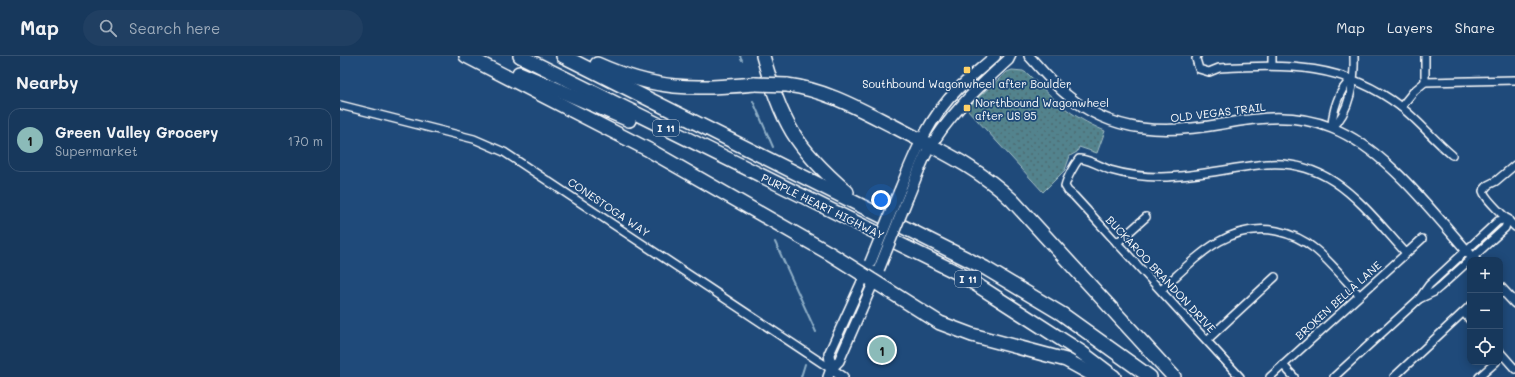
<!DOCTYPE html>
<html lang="en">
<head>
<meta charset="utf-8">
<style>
	body { margin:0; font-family:Mali,sans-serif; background:#203f62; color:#f1f3f6 }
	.controls { position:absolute; right:12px; bottom:12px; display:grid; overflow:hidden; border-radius:8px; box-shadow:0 2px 10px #0003 }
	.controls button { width:36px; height:36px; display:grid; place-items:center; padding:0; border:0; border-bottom:1px solid #365272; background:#17385c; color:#f1f3f6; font:20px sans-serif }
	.you { position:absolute; left:541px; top:144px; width:14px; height:14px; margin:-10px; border:3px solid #fff; border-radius:50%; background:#1a73e8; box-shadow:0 0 0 6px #1a73e833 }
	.badge { display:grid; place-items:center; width:26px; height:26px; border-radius:50%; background:#8bbbb9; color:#111; font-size:13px; font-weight:700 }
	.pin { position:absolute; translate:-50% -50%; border:2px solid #fff; box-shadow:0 1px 4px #0006 }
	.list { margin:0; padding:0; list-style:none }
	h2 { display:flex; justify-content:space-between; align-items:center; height:52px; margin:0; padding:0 16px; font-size:17px }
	h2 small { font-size:13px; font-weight:400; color:#9eacbb }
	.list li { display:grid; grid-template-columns:26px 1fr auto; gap:12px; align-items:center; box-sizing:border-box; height:64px; margin:0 8px 8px; padding:0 8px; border:1px solid #365272; border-radius:12px }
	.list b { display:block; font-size:15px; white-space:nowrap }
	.list p { margin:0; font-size:13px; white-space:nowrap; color:#9eacbb }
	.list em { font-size:13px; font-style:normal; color:#9eacbb }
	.icon { flex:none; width:22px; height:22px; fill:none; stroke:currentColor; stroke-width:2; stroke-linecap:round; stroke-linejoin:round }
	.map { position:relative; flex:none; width:1175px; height:321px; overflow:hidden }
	header { display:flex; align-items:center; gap:24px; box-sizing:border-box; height:56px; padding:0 20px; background:#17385c; border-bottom:1px solid #365272 }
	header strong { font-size:19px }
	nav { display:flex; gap:22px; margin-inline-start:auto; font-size:14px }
	.search { width:280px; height:36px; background:#203f62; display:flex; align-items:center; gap:10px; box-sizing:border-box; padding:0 14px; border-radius:22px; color:#9eacbb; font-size:15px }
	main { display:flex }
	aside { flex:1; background:#17385c }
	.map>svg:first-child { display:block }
</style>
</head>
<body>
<header>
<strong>Map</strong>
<div class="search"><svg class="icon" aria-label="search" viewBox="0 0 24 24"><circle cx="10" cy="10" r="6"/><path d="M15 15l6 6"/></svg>Search here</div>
<nav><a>Map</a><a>Layers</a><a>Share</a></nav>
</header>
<main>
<aside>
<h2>Nearby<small></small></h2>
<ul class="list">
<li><span class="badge">1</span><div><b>Green Valley Grocery</b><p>Supermarket</p></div><em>170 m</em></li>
</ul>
</aside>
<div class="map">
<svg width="1175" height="321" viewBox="0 0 1175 321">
	<defs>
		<pattern id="park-dots" width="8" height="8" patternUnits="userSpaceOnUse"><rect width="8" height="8" fill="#52838d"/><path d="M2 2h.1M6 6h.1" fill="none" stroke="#4f6a70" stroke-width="1.8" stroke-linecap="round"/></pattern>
	</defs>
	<rect width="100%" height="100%" fill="#1f4a7a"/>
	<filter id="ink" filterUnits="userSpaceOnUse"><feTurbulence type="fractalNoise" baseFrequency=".025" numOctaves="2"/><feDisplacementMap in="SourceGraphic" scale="8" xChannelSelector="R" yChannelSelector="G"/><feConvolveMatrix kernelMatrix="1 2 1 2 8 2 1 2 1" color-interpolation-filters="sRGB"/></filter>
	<g filter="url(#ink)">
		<path fill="url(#park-dots)" stroke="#a8c1c6" d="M672 14 683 15 688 18C715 44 728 59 765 75L757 97 739 91 737 96 730 100 725 114 703 136 626 52 667 16Z"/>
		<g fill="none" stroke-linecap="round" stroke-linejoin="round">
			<g stroke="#8eaec6" stroke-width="2">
				<path d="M400 0 402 4"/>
				<path d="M413 45 433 91"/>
				<path d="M435 186 476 276"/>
				<path d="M461 321 465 308"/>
			</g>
			<defs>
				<g id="minor">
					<path d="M857 0 856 3 859 13 869 16 879 12C947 8 1004 7 1061 51 1080 66 1094 84 1112 99"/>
					<path d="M932 0V9"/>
					<path d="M1085 0V26"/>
					<path d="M0 49 134 83 164 96 491 313"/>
					<path d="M1061 51 1074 35 1085 26 1175 24"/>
					<path d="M992 72C1010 56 1015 23 1014 0"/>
					<path d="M992 72C992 56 999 33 1011 24"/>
					<path d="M1175 109 1156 125 1148 129 1143 135C1147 146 1166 161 1175 171"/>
					<path d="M777 187 806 161"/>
					<path d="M821 234C854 204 887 165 937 175 951 178 964 184 975 193 991 206 1005 224 1019 239"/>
					<path d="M1079 243 1094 236 1100 231 1165 172 1168 163"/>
					<path d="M1124 257 1130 264"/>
					<path d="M867 284 935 221"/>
					<path d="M1160 296 1175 313"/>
					<path d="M943 309 954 321"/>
					<path d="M900 321 734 140 728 135 725 130C727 122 734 109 739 103 747 102 762 111 770 114 787 119 804 121 821 121 854 121 885 113 918 109 989 99 1023 150 1066 197"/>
					<path d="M930 321 1082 183"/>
					<path d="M994 321 1079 243 1089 229 1158 165 1168 163"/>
					<path d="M1054 321 1130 250"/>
					<path d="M1139 321 1156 306"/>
				</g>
				<g id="tertiary">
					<path d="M689 0C701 13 713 28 727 39 773 78 826 78 882 68 920 61 956 57 992 72 1048 94 1095 160 1135 204"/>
					<path d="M1160 231 1175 247"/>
					<path d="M491 313 489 298 525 219"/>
					<path d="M491 313 503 321"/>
					<path d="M488 321 491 313 499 305 534 225"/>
				</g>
				<g id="secondary">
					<path d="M559 136C574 99 589 61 618 33 630 21 643 11 655 0"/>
					<path d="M568 141C574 127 579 112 586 98 607 61 636 33 668 4L670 0"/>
				</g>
				<g id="motorway">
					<path d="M126 0 309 94 489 197 600 267 632 279 726 304 757 321"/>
					<path d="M180 0 620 218 741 296 774 321"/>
					<path d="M223 0 645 212 722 258 810 321"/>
					<path d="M423 0C442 67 454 90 507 136"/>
					<path d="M257 8C315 34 353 34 415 28"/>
					<path d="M179 17 289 64"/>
					<path d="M447 29C487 34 521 54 557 72 597 93 639 112 672 144L834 321"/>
				</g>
			</defs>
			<use href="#minor" stroke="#fff" stroke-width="10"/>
			<use href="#tertiary" stroke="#fff" stroke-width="12"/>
			<use href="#secondary" stroke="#fff" stroke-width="13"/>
			<use href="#motorway" stroke="#fff" stroke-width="16"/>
			<use href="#minor" stroke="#1f4a7a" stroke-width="7"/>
			<use href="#tertiary" stroke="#1f4a7a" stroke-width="9"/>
			<use href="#secondary" stroke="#1f4a7a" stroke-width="10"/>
			<use href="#motorway" stroke="#1f4a7a" stroke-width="13"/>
			<defs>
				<g id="secondary-bridge">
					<path d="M530 207 559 136"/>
					<path d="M539 213 568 141"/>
				</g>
				<path id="motorway-bridge" d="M415 28 447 29"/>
			</defs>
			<use href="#secondary-bridge" stroke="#fff" stroke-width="13" stroke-linecap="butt"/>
			<use href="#motorway-bridge" stroke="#fff" stroke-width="16" stroke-linecap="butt"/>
			<use href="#secondary-bridge" stroke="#1f4a7a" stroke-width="10"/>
			<use href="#motorway-bridge" stroke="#1f4a7a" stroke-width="13"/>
		</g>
	</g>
	<g fill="#ffd166" stroke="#1f4a7a" stroke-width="1.5">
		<rect x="623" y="10" width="8" height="8" rx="2"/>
		<rect x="623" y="48" width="8" height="8" rx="2"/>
	</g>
	<g text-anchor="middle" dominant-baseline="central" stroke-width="3.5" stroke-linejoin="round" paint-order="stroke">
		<g fill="#1f4a7a" stroke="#bcc9d7" stroke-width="1">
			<rect x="313" y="64" width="26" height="16" rx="3"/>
			<rect x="615" y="215" width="26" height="16" rx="3"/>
		</g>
		<g font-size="10" font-weight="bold" fill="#fff">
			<text x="326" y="72">I 11</text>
			<text x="628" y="223">I 11</text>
		</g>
		<g font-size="11" fill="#fff" stroke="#1f4a7a">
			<text x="627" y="27">Southbound Wagonwheel after Boulder</text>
			<text x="635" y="46" text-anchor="start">Northbound Wagonwheel<tspan x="635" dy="13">after US 95</tspan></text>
		</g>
		<g font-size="11" fill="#fff" stroke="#1f4a7a">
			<text transform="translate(878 56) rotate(-7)">OLD VEGAS TRAIL</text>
			<text transform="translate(483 150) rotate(26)">PURPLE HEART HIGHWAY</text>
			<text transform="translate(269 151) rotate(34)">CONESTOGA WAY</text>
			<text transform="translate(821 218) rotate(47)">BUCKAROO BRANDON DRIVE</text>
			<text transform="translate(998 244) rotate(-42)">BROKEN BELLA LANE</text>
		</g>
	</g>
</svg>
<div class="controls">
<button>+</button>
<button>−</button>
<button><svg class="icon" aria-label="locate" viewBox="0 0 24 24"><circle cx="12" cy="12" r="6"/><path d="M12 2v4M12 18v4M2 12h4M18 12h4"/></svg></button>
</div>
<div class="you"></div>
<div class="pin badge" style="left:542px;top:294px">1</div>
</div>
</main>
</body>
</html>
